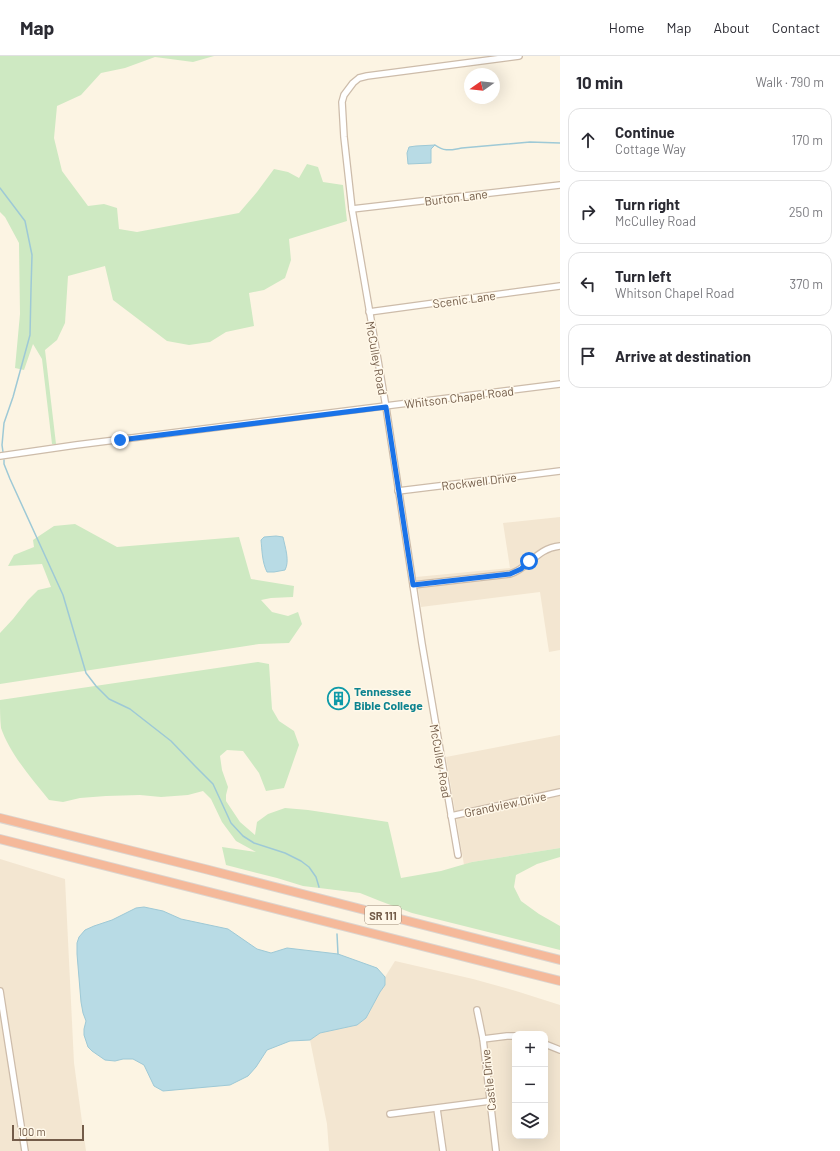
<!DOCTYPE html>
<html lang="en">
<head>
<meta charset="utf-8">
<style>
	body { margin:0; font-family:Barlow,sans-serif; background:#f7f7f7; color:#2b2b33 }
	.controls { position:absolute; right:12px; bottom:12px; display:grid; overflow:hidden; border-radius:8px; box-shadow:0 4px 16px #0002 }
	.controls button { width:36px; height:36px; display:grid; place-items:center; padding:0; border:0; border-bottom:1px solid #e1e1e2; background:#fff; color:#2b2b33; font:20px sans-serif }
	.compass { position:absolute; left:464px; top:12px; width:36px; height:36px; border-radius:50%; background:#fff; box-shadow:0 4px 16px #0002; rotate:256deg }
	.scale { position:absolute; left:12px; bottom:10px; width:72px; box-sizing:border-box; padding-left:4px; border:2px solid #735c49; border-top:0; font-size:11px; line-height:14px; white-space:nowrap; color:#735c49; -webkit-text-stroke:3px #fff8e9; paint-order:stroke }
	.stop { position:absolute; width:12px; height:12px; margin:-9px; border:3px solid #1a73e8; border-radius:50%; background:#fff }
	.stop.end { background:#1a73e8; border-color:#fff; box-shadow:0 1px 4px #0008 }
	.list { margin:0; padding:0; list-style:none }
	h2 { display:flex; justify-content:space-between; align-items:center; height:52px; margin:0; padding:0 16px; font-size:17px }
	h2 small { font-size:13px; font-weight:400; color:#7c7c81 }
	.list li { display:grid; grid-template-columns:26px 1fr auto; gap:12px; align-items:center; box-sizing:border-box; height:64px; margin:0 8px 8px; padding:0 8px; border:1px solid #e1e1e2; border-radius:12px }
	.list b { display:block; font-size:15px; white-space:nowrap }
	.list p { margin:0; font-size:13px; white-space:nowrap; color:#7c7c81 }
	.list em { font-size:13px; font-style:normal; color:#7c7c81 }
	.icon { flex:none; width:22px; height:22px; fill:none; stroke:currentColor; stroke-width:2; stroke-linecap:round; stroke-linejoin:round }
	.map { position:relative; flex:none; width:560px; height:1095px; overflow:hidden }
	header { display:flex; align-items:center; gap:24px; box-sizing:border-box; height:56px; padding:0 20px; background:#fff; border-bottom:1px solid #e1e1e2 }
	header strong { font-size:19px }
	nav { display:flex; gap:22px; margin-inline-start:auto; font-size:14px }
	main { display:flex }
	aside { flex:1; background:#fff }
	.map>svg:first-child { display:block }
</style>
</head>
<body>
<header>
<strong>Map</strong>
<nav><a>Home</a><a>Map</a><a>About</a><a>Contact</a></nav>
</header>
<main>
<div class="map">
<svg width="560" height="1095" viewBox="0 0 560 1095">
	<rect width="100%" height="100%" fill="#fcf4e3"/>
	<g fill="#f3e6d1" fill-rule="evenodd">
		<path d="M560 461V594L549 596 540 536 421 551 416 521 510 512 503 467Z"/>
		<path d="M560 679V792L472 806 464 809 446 701Z"/>
		<path d="M0 803 65 823 74 1007 86 1095H0Z"/>
		<path d="M395 905 473 923 516 935 560 949V1095H329L327 1068 310 984 320 977 357 969 380 936 385 929V921ZM515 978H545V1080H515Z"/>
	</g>
	<g fill="#cee9c2">
		<path d="M0 0H214L193 6 155 1 125 12 101 17 81 39 57 50 54 82 62 115 88 150 104 148 117 152 119 173 137 176 239 157 257 136 274 113 288 116 299 122 307 108 318 111 323 126 343 129 347 165 289 183 291 204 285 222 264 234 249 237 254 270 226 276 210 286 189 289 167 285 113 244 105 210 68 220 65 267 57 284 45 294 56 388H52L42 303 33 288 24 314 15 312 20 258 19 187 5 161 0 156Z"/>
		<path d="M75 468 117 491 239 481 251 523 294 530 293 541 271 542 261 544 272 556 288 560 298 556 302 568 289 587 259 588 0 628V577L13 563 28 544 38 534 51 531 42 508 8 510 14 499 34 491 33 484 54 470Z"/>
		<path d="M258 606 269 608 272 653 279 665 294 675 299 689 284 732 266 735 259 717 243 695 227 694 220 700 222 714 228 731 226 739V745L240 766 255 779 257 766 268 758 285 752 308 754 388 766 401 822 441 815 472 806 560 792V801L537 808 516 819 514 831 521 845 539 858 560 870V894L412 857 380 845 360 837 303 830 277 822 226 809 222 791 256 796 236 785 222 766 211 743 203 735 188 739 161 741 140 739 106 740 80 742 63 746 49 744C32 723 10 698 1 672 0 663 0 653 0 644Z"/>
	</g>
	<g fill="#b8dbe5" stroke="#9ec9d6">
		<path d="M435 89 431 93V107L408 108 407 97 409 91 416 90Z"/>
		<path d="M276 480 283 481C285 491 290 505 285 514L274 516H267C262 506 262 494 261 484L264 481Z"/>
		<path d="M144 851 163 855 181 863 228 873 257 893 271 897 287 892 338 898 377 912 385 921V929L380 936 366 962 357 969 320 977 310 984 290 985 267 994 256 1011 248 1020 230 1029 163 1035 154 1030 144 1009 133 1003H123L115 1005 105 1004 92 995 88 991 84 979V973L86 965 83 957 81 946 77 898V887L79 881 85 874 94 870 112 864 136 852Z"/>
	</g>
	<g fill="none" stroke-linecap="round" stroke-linejoin="round">
		<g stroke="#9ec9d6" stroke-width="1.5">
			<path d="M435 89C445 96 450 94 462 92L530 86 560 87"/>
			<path d="M0 132 25 165 32 199 31 233 30 279 13 341 4 367 2 389 3 396"/>
			<path d="M4 404V408L10 423 63 539 86 617 96 630 109 643 130 653 171 685 195 710 213 728 231 767 243 780 254 787 285 797 301 805 309 811 316 821 319 831"/>
			<path d="M337 878 338 898"/>
		</g>
		<defs>
			<g id="minor">
				<path d="M352 153 560 129"/>
				<path d="M369 256 560 230"/>
				<path d="M0 400 76 389 560 328"/>
				<path d="M398 435 560 415"/>
				<path d="M413 529 510 518C531 511 535 493 560 490"/>
				<path d="M451 760 560 736"/>
				<path d="M458 799 422 588 386 351 352 153 344 81 342 46 344 39 353 27 359 22 367 20 519 0"/>
				<path d="M0 935 25 1095"/>
				<path d="M477 954 483 983 496 1095"/>
				<path d="M483 983 507 980H515"/>
				<path d="M545 988 560 994"/>
				<path d="M437 1053 443 1095"/>
				<path d="M390 1058 490 1045"/>
			</g>
			<g id="highway">
				<path d="M0 762 205 813 560 904"/>
				<path d="M0 783 560 925"/>
			</g>
		</defs>
		<use href="#minor" stroke="#cdbcaa" stroke-width="8"/>
		<use href="#highway" stroke="#dbd5d0" stroke-width="10"/>
		<use href="#minor" stroke="#fff" stroke-width="5.5"/>
		<use href="#highway" stroke="#f5b99a" stroke-width="8"/>
	</g>
	<g fill="none" stroke-linecap="round" stroke-linejoin="round">
		<path stroke="#1a73e8" stroke-width="5" d="M120 384 386 351 413 529 510 518 521 513 529 505"/>
	</g>
	<defs>
		<symbol id="building-ring" viewBox="-11 -11 22 22"><circle r="9.5" fill="#fff8e9" stroke="#0f9aa8" stroke-width="1.5"/><path d="M-4-6H4V6H1V3H-1V6H-4ZM-2.5-4.3h1.7v1.8h-1.7ZM.8-4.3h1.7v1.8H.8ZM-2.5-1h1.7V.8h-1.7ZM.8-1h1.7V.8H.8Z" fill="#0f9aa8"/></symbol>
	</defs>
	<g fill-rule="evenodd">
		<use href="#building-ring" x="326" y="630" width="25" height="25"/>
	</g>
	<g text-anchor="middle" dominant-baseline="central" stroke-width="3" stroke-linejoin="round" paint-order="stroke">
		<rect fill="#fff8e9" stroke="#9d8b79" stroke-width="1" x="365" y="850" width="36" height="18" rx="3"/>
		<g font-size="11" font-weight="bold" fill="#735c49">
			<text x="383" y="859">SR 111</text>
		</g>
		<g font-size="12" fill="#735c49" stroke="#fff8e9">
			<text transform="translate(456 141) rotate(-7)">Burton Lane</text>
			<text transform="translate(464 243) rotate(-8)">Scenic Lane</text>
			<text transform="translate(377 302) rotate(80)">McCulley Road</text>
			<text transform="translate(459 341) rotate(-7)">Whitson Chapel Road</text>
			<text transform="translate(479 425) rotate(-7)">Rockwell Drive</text>
			<text transform="translate(441 705) rotate(80)">McCulley Road</text>
			<text transform="translate(505 748) rotate(-12)">Grandview Drive</text>
			<text transform="translate(488 1024) rotate(-96)">Castle Drive</text>
		</g>
		<g font-size="12" font-weight="bold" fill="#0d838f" stroke="#fff8e9" text-anchor="start">
			<text x="354" y="635">Tennessee<tspan x="354" dy="14">Bible College</tspan></text>
		</g>
	</g>
</svg>
<div class="controls">
<button>+</button>
<button>−</button>
<button><svg class="icon" aria-label="layers" viewBox="0 0 24 24"><path d="M12 4l9 5-9 5-9-5zM3 14l9 5 9-5"/></svg></button>
</div>
<svg class="compass" viewBox="-18 -18 36 36"><path d="M0-13l5 13h-10z" fill="#e53935"/><path d="M0 13l5-13h-10z" fill="#7c7c81"/></svg>
<div class="scale">100 m</div>
<div class="stop" style="left:529px;top:505px"></div>
<div class="stop end" style="left:120px;top:384px"></div>
</div>
<aside>
<h2>10 min<small>Walk · 790 m</small></h2>
<ul class="list">
<li><svg class="icon" aria-label="ahead" viewBox="0 0 24 24"><path d="M12 20V5M6 11l6-6 6 6"/></svg><div><b>Continue</b><p>Cottage Way</p></div><em>170 m</em></li>
<li><svg class="icon" aria-label="right" viewBox="0 0 24 24"><path d="M7 20v-9h11M14 6l5 5-5 5"/></svg><div><b>Turn right</b><p>McCulley Road</p></div><em>250 m</em></li>
<li><svg class="icon" aria-label="left" viewBox="0 0 24 24"><path d="M17 20v-9H6M10 6l-5 5 5 5"/></svg><div><b>Turn left</b><p>Whitson Chapel Road</p></div><em>370 m</em></li>
<li><svg class="icon" aria-label="arrive" viewBox="0 0 24 24"><path d="M6 21V4h12l-3 4 3 4H6"/></svg><div><b>Arrive at destination</b></div></li>
</ul>
</aside>
</main>
</body>
</html>
